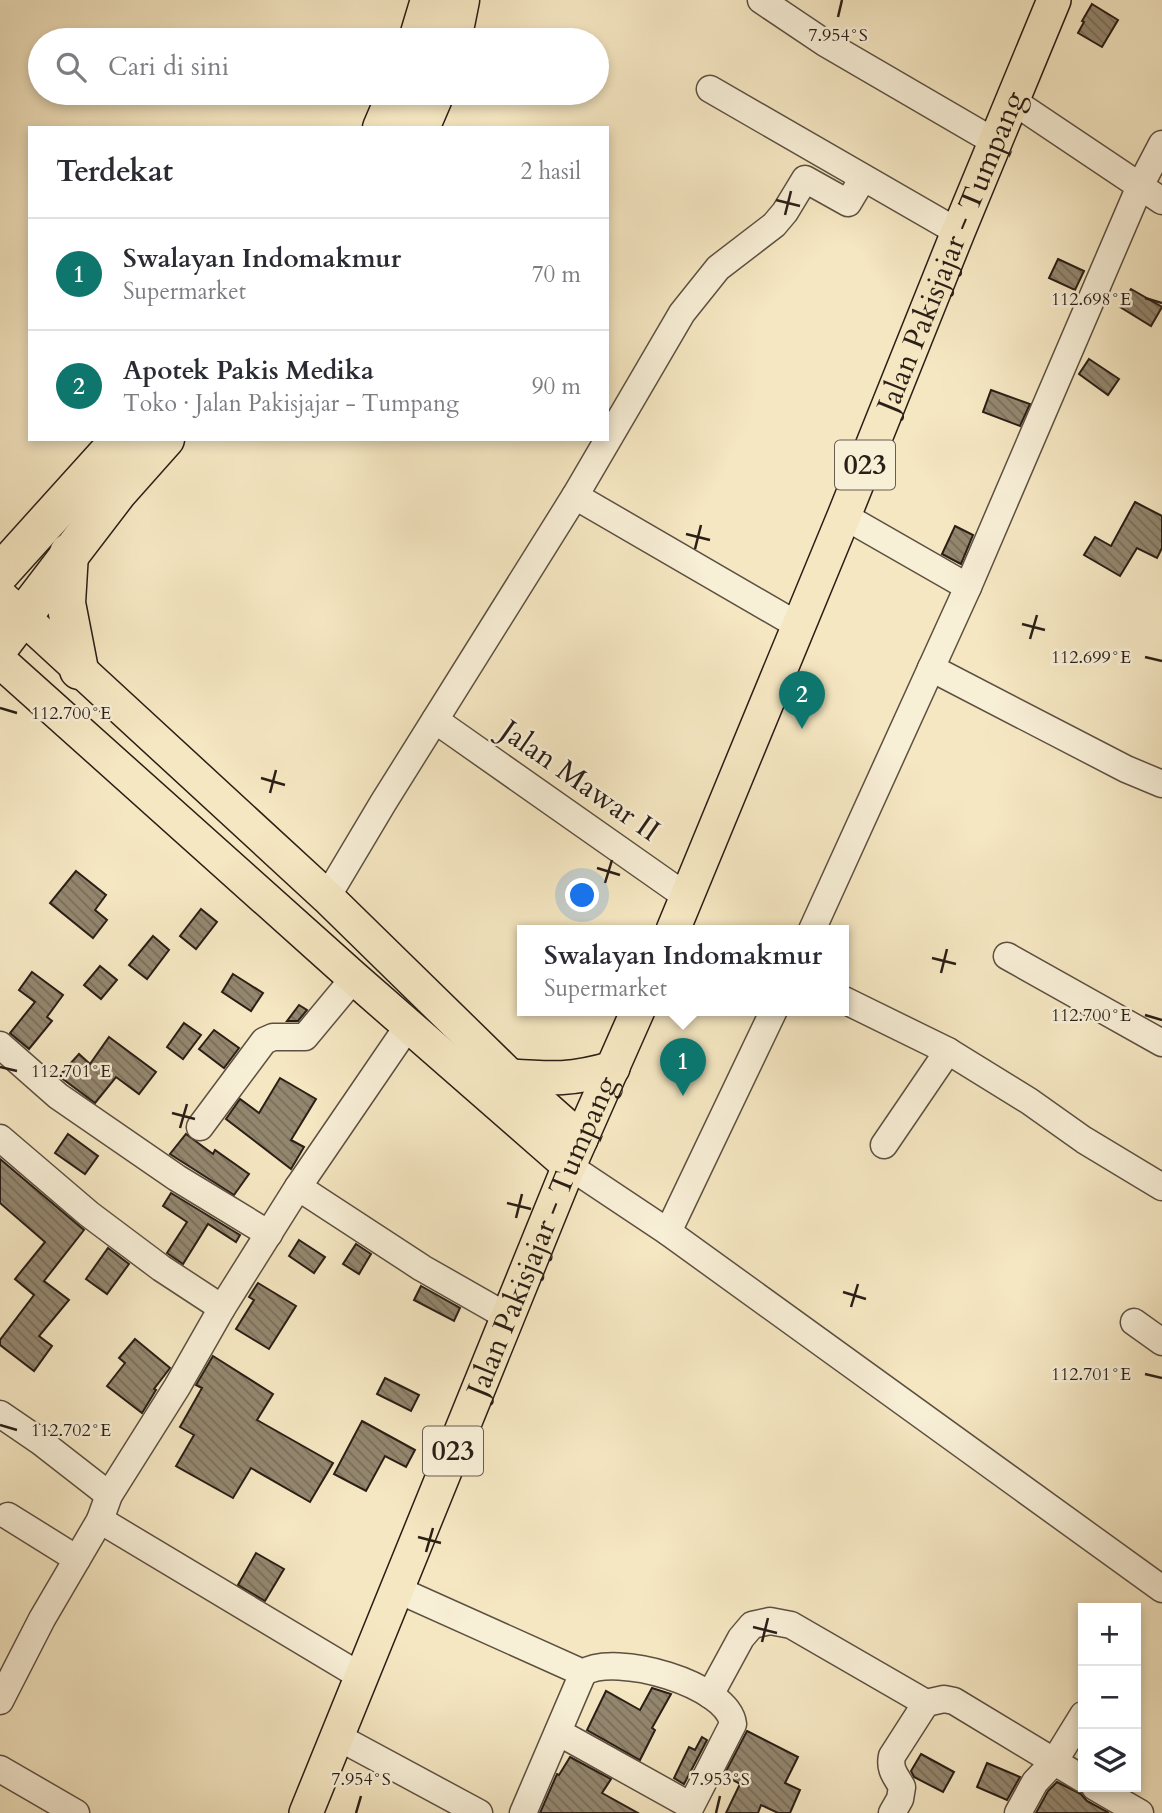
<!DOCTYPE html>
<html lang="id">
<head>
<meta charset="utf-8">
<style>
	body { margin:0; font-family:Cardo,serif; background:#f2f2f3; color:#2b2b33 }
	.controls { position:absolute; right:21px; bottom:21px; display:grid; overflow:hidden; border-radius:0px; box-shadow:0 4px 10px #0003 }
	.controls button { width:63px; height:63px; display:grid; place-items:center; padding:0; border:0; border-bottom:2px solid #e1e1e2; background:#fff; color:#2b2b33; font:35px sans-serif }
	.you { position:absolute; left:583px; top:896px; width:24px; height:24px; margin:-18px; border:5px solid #fff; border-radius:50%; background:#1a73e8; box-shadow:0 0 0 10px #1a73e833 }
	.badge { display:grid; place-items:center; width:46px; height:46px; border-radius:50%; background:#0f766e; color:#fff; font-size:23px; font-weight:700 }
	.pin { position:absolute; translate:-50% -58px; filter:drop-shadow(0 2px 4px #0008) }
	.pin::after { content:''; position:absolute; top:37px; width:24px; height:21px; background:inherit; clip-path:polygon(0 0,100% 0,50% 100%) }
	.popup { position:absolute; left:517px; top:925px; width:332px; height:91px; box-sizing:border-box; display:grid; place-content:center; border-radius:0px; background:#fff; filter:drop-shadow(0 2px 5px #0005); font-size:23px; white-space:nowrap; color:#7c7c81 }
	.popup b { font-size:26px; color:#2b2b33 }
	.popup::after { content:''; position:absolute; left:50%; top:100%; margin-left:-14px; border:14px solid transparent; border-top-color:#fff }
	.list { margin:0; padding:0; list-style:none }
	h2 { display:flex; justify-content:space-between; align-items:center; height:91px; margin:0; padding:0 28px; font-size:30px }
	h2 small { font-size:23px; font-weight:400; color:#7c7c81 }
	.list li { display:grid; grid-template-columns:46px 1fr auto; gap:21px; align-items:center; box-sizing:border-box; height:112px; padding:0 28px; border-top:2px solid #e1e1e2 }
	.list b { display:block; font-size:26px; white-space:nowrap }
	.list p { margin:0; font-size:23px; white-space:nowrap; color:#7c7c81 }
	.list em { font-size:23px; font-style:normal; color:#7c7c81 }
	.icon { flex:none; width:38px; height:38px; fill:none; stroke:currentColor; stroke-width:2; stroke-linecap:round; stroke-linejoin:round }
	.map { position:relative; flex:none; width:1162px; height:1813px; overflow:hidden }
	.search { position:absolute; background:#fff; box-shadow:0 4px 10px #0003; left:28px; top:28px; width:581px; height:77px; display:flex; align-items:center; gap:18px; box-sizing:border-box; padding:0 24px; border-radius:38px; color:#7c7c81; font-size:26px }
	.panel { position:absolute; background:#fff; box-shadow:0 4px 10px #0003; left:28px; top:126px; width:581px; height:315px; border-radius:0px }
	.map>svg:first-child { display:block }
</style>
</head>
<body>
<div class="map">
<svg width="1162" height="1813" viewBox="0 0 1162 1813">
	<defs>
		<pattern id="building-back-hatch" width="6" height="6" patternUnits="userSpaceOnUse" patternTransform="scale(1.75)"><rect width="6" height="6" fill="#94876f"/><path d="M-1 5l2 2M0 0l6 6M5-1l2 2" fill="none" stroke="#796e5a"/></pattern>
	</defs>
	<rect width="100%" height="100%" fill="#f5e7c2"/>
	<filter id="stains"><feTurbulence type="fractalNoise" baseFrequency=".00286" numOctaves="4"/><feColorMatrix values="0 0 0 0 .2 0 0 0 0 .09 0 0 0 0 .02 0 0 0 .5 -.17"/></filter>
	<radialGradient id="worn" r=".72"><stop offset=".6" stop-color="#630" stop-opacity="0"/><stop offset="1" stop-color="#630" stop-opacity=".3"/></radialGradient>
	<g fill="url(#building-back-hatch)" stroke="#2a1e16" stroke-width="2">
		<path d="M1092 4 1118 20 1102 47 1078 33 1084 22 1082 21Z"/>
		<path d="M1058 259 1084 271 1075 290 1049 278Z"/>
		<path d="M1131 289 1162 307 1151 326 1120 307Z"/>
		<path d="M1089 359 1119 379 1108 395 1079 374Z"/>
		<path d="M991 390 1030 404 1020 426 983 412Z"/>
		<path d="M1135 502 1162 516V548L1157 558 1137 548 1120 576 1084 555 1095 537 1111 546Z"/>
		<path d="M955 526 973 535 961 564 942 554Z"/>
		<path d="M76 871 106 895 95 910 107 920 93 938 50 903Z"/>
		<path d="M201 909 217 922 196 949 180 936Z"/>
		<path d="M153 936 169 950 147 979 129 965Z"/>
		<path d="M100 966 117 980 101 999 84 985Z"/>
		<path d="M32 972 63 995 47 1017 52 1021 29 1049 10 1033 35 1002 19 990Z"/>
		<path d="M233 974 263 993 251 1011 222 992Z"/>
		<path d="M299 1005 307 1010 298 1021H287Z"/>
		<path d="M184 1023 201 1035 183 1059 167 1047Z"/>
		<path d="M214 1030 239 1048 224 1068 199 1049Z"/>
		<path d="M109 1037 156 1072 139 1094 116 1077 95 1103 59 1076 79 1054 90 1064Z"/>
		<path d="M280 1078 316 1099 291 1140 304 1147 291 1169 226 1119 240 1099 259 1113Z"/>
		<path d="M68 1134 98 1156 85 1174 55 1153Z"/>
		<path d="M186 1134 213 1154 215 1150 249 1174 234 1195 170 1154Z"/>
		<path d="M0 1159 84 1230 44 1281 69 1300 39 1336 52 1346 34 1371 0 1345V1340L34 1295 15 1279 45 1242 0 1203Z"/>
		<path d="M171 1193 240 1235 236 1242 208 1224 183 1264 167 1253 187 1222 163 1206Z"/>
		<path d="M299 1240 325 1257 314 1273 289 1256Z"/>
		<path d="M356 1244 371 1254 359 1274 343 1264Z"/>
		<path d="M108 1248 129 1264 107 1294 86 1279Z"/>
		<path d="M258 1283 296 1306 269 1349 236 1329 254 1300 249 1297Z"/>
		<path d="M421 1286 460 1308 454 1321 414 1300Z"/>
		<path d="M135 1339 170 1368 154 1389 156 1390 142 1413 107 1386 125 1363 119 1358Z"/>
		<path d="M213 1356 273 1394 257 1420 333 1463 310 1502 251 1468 233 1498 176 1466 194 1435 180 1427 202 1388 196 1385Z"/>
		<path d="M385 1378 419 1395 411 1411 377 1394Z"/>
		<path d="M362 1421 415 1450 406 1467 385 1456 366 1491 334 1474Z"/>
		<path d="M256 1553 284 1569 265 1601 238 1585Z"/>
		<path d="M652 1688 671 1694 652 1728 655 1730 640 1760 587 1730 606 1691 640 1710Z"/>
		<path d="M747 1731 798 1757 785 1783 800 1790 790 1813H778L761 1805 758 1813H726L740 1784 724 1775Z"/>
		<path d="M702 1737 707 1740 684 1784 674 1778 689 1747 695 1750Z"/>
		<path d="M921 1754 954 1772 943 1792 914 1777 911 1771Z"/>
		<path d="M570 1757 611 1779 602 1793 638 1813H540L557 1774 559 1775Z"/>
		<path d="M987 1763 1020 1777 1007 1800 977 1787Z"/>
		<path d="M1057 1782 1081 1794 1087 1801 1109 1813H1036L1048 1791Z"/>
	</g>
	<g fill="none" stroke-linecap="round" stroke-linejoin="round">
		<defs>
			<g id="minor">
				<path d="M761 0 825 43 995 142"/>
				<path d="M710 89 958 232"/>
				<path d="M1013 101 1162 201"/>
				<path d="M575 496 799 626"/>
				<path d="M844 516 968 587"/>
				<path d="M931 668 1126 769 1162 784"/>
				<path d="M435 720 687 897"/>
				<path d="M327 897 383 803 575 496 682 313 718 268 774 225 785 212 805 179 848 203 863 178"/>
				<path d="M812 930 968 587 1140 186 1162 144"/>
				<path d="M1007 956 1162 1043"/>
				<path d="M844 1000 948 1051 1029 1101 1084 1140 1162 1187"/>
				<path d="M0 1045 58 1096 177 1178 269 1234"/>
				<path d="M200 1127 264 1041 273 1037H305L354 978"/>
				<path d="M0 1138 89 1214 161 1268 222 1308"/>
				<path d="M884 1145 948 1051"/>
				<path d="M569 1166 668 1232 1162 1589"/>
				<path d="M298 1187 422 1268 508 1317"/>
				<path d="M668 1232 774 1010"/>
				<path d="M1134 1322 1162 1342"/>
				<path d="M0 1414 41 1442 109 1495"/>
				<path d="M8 1516 77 1559"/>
				<path d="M100 1520 362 1677"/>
				<path d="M396 1589 583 1673C614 1652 728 1684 733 1724L691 1806 558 1732"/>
				<path d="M710 1695 741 1638 752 1625 770 1621 791 1625 926 1703 944 1699 954 1701 1083 1779"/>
				<path d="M0 1701 42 1619 100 1520 109 1495 177 1387 222 1308 298 1187 408 1026"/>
				<path d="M338 1737 479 1813"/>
				<path d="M0 1769 76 1813"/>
				<path d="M1095 1787 1140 1813"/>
				<path d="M523 1813 583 1673"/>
				<path d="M892 1813 900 1799 902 1787C896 1776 889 1770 892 1756L926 1703"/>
				<path d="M1018 1813 1035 1782 1054 1762 1083 1715"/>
			</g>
			<g id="major">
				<path d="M0 596 327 897 510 1076 581 1139"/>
				<path d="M0 661 354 978 569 1166"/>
				<path id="s1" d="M673 930 844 516 958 232 1054 0"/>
				<path d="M510 1076C553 1079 572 1080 613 1068"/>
				<path id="s2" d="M306 1813 569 1166 638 1010"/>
			</g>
			<g id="highway">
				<path d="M418 40 430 0"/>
				<path d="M452 40 460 0"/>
				<path d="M382 128 397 93"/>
				<path d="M420 128 435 93"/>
				<path d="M69 553 66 603 79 670"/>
				<path d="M0 573 121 439"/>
				<path d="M0 646 117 493 165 439"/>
			</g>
		</defs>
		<use href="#minor" stroke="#5d5041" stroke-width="29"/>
		<use href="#major" stroke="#2a1e16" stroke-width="36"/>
		<use href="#highway" stroke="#2a1e16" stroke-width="41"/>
		<use href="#minor" stroke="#f8efd7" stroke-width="26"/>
		<use href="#major" stroke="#f5e7c2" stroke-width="33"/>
		<use href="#highway" stroke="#f5e7c2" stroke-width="38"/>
	</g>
	<path fill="none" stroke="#2a1e16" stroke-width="2.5" d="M838 17 842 0M776 200 800 206M785 215 791 191M1145 298 1162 303M686 534 710 540M695 549 701 525M1022 624 1045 630M1030 639 1037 615M1145 657 1162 661M0 708 17 713M261 778 285 785M270 793 276 770M597 868 620 875M605 883 612 860M932 958 956 964M941 973 947 949M1145 1015 1162 1020M0 1067 17 1071M172 1113 195 1119M180 1128 187 1104M507 1203 531 1209M516 1218 522 1194M843 1292 866 1299M851 1307 858 1284M1145 1374 1162 1378M0 1425 17 1430M418 1537 441 1543M426 1552 433 1528M753 1627 777 1633M762 1642 768 1618M356 1813 361 1796M716 1813 720 1796"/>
	<g text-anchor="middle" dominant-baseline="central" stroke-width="5" stroke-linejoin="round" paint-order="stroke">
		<g fill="#f8efd7" stroke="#685d50" stroke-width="2">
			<rect x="835" y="440.5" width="60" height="49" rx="5"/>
			<rect x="423" y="1426.5" width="60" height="49" rx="5"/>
		</g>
		<g font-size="28" font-weight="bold" fill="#2a1e16">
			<text x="865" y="465">023</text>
			<text x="453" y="1451">023</text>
		</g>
		<g font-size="30" fill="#2a1e16" stroke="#f8efd7">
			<text stroke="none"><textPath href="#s1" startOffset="733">Jalan Pakisjajar - Tumpang</textPath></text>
			<text transform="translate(580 781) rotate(35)">Jalan Mawar II</text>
			<text stroke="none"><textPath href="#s2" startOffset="623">Jalan Pakisjajar - Tumpang</textPath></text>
		</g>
	</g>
	<g font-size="18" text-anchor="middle" fill="#2a1e16" stroke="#f8efd7" stroke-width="5" stroke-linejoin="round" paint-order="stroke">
		<text x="838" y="41">7.954°S</text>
		<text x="1091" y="305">112.698°E</text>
		<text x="1091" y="663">112.699°E</text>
		<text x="71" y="719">112.700°E</text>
		<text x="1091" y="1021">112.700°E</text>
		<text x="71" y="1077">112.701°E</text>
		<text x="1091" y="1380">112.701°E</text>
		<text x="71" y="1436">112.702°E</text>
		<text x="361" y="1785">7.954°S</text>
		<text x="720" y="1785">7.953°S</text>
	</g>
	<rect width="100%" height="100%" filter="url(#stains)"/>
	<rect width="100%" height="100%" fill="url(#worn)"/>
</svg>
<div class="controls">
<button>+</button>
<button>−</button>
<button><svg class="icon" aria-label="layers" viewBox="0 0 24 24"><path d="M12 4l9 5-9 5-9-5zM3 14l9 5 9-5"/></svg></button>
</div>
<div class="you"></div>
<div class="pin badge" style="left:683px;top:1096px">1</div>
<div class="popup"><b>Swalayan Indomakmur</b>Supermarket</div>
<div class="pin badge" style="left:802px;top:729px">2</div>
<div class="search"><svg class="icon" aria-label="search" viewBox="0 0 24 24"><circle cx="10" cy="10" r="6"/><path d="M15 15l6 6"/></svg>Cari di sini</div>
<section class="panel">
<h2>Terdekat<small>2 hasil</small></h2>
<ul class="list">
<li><span class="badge">1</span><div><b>Swalayan Indomakmur</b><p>Supermarket</p></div><em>70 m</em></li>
<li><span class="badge">2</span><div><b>Apotek Pakis Medika</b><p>Toko · Jalan Pakisjajar - Tumpang</p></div><em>90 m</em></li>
</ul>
</section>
</div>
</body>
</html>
